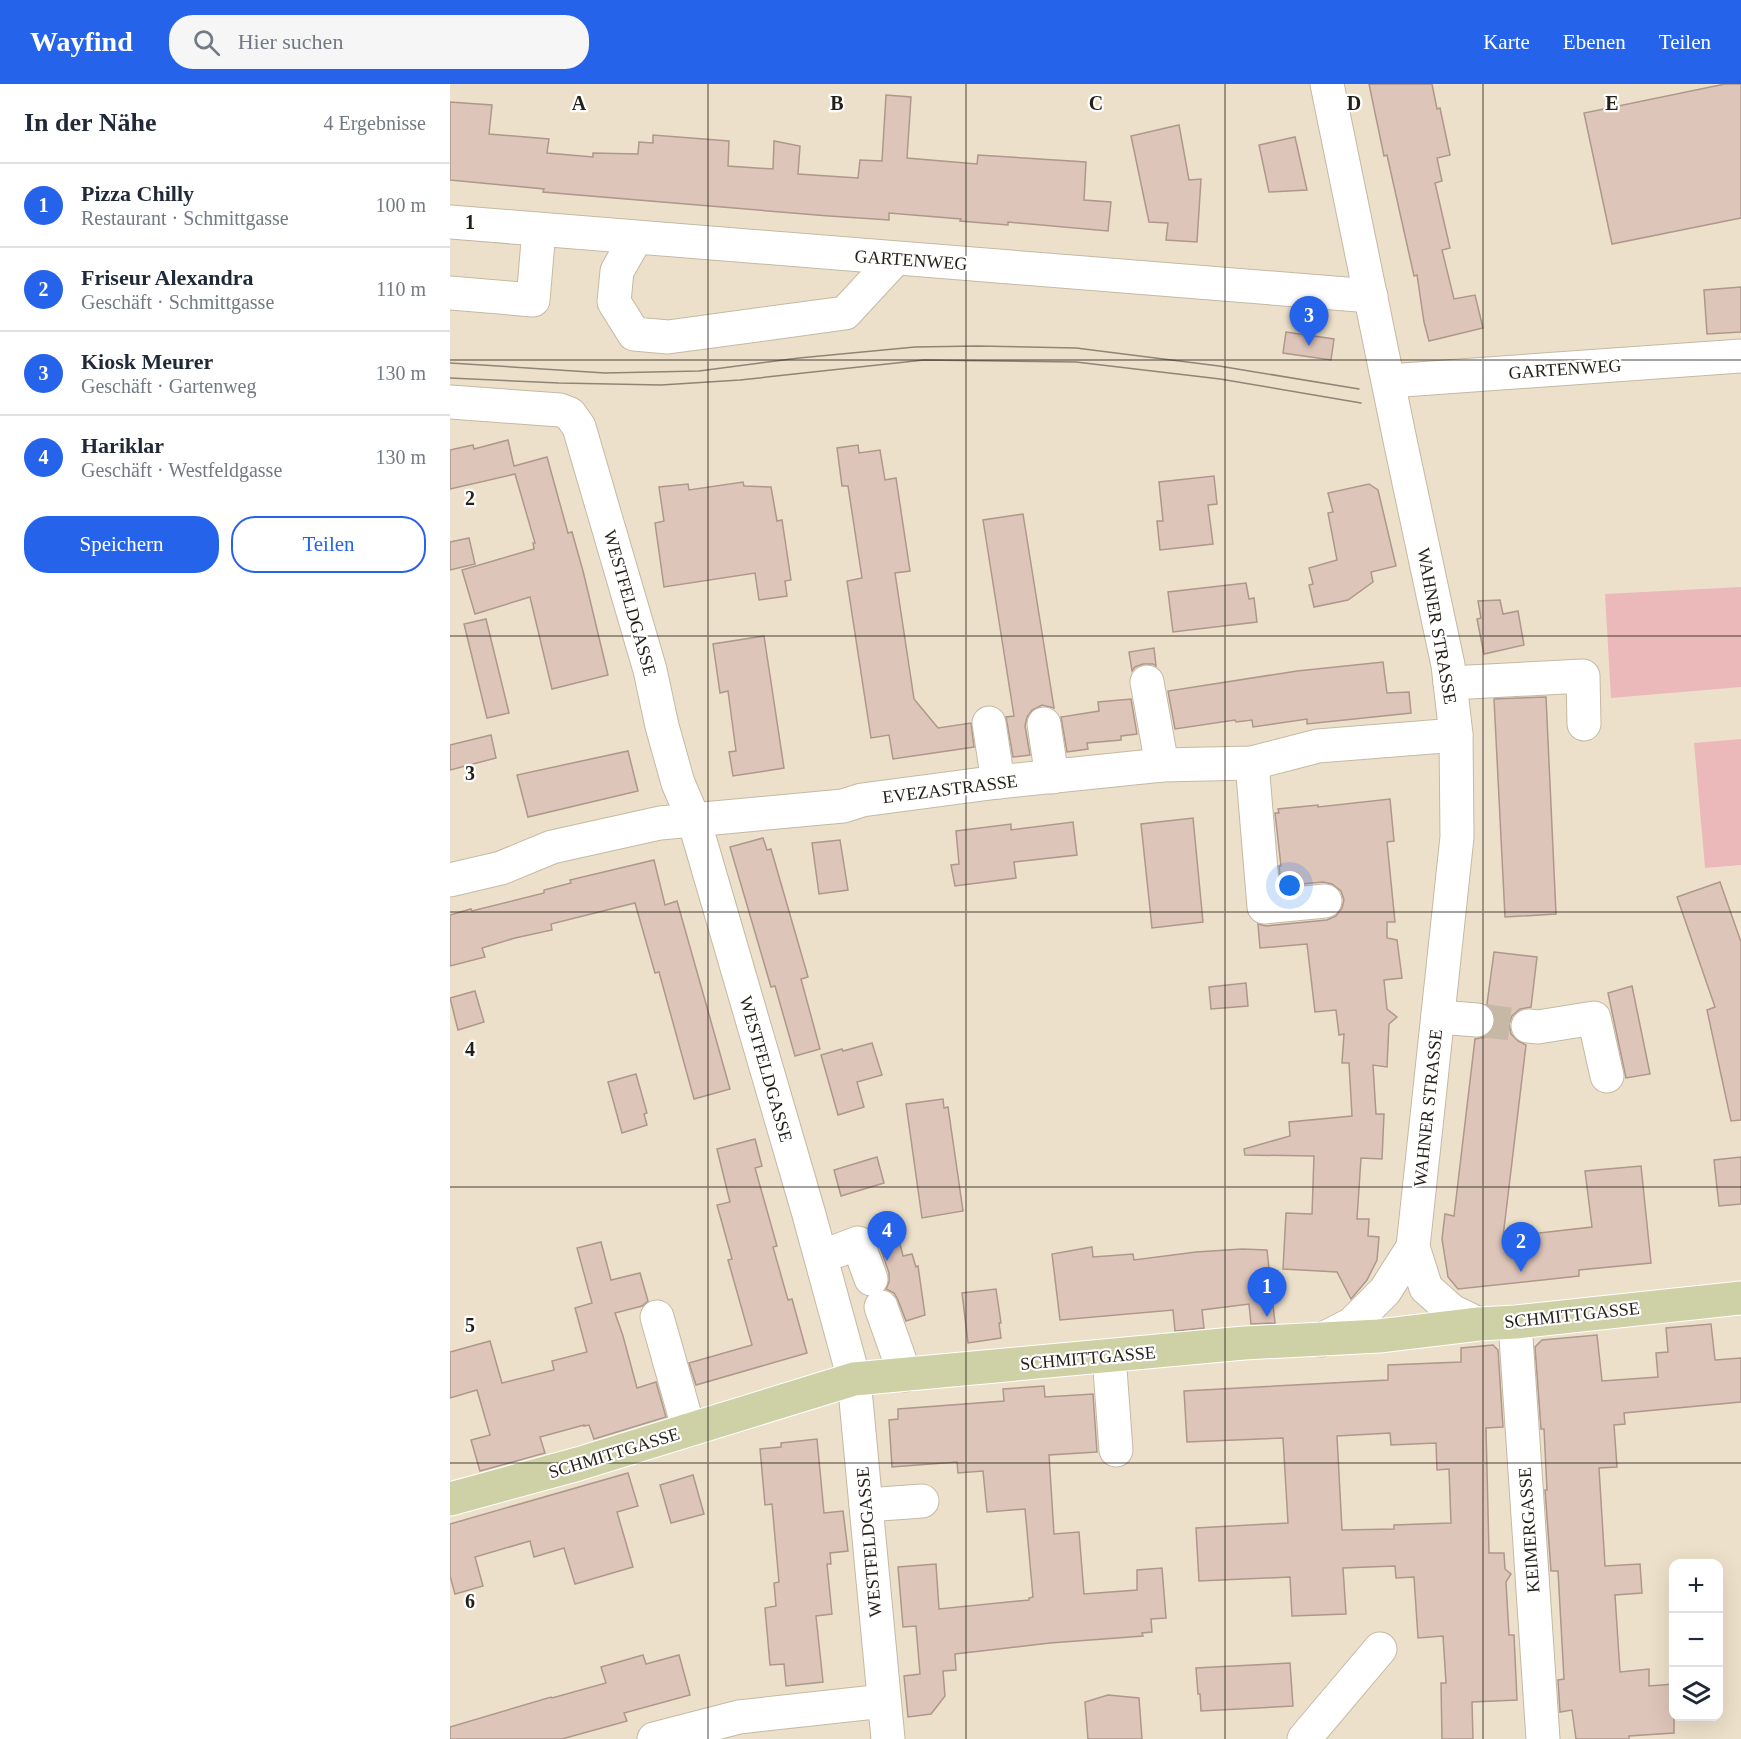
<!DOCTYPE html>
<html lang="de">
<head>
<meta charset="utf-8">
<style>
	body { margin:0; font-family:"Times New Roman",serif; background:#f6f6f7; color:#1f2937 }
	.controls { position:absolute; right:18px; bottom:18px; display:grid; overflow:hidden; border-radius:12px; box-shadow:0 6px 24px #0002 }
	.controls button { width:54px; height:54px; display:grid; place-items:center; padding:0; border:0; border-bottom:2px solid #e0e1e3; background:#fff; color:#1f2937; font:30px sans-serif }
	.you { position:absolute; left:840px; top:802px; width:21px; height:21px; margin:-15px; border:4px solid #fff; border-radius:50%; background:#1a73e8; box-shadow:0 0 0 9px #1a73e833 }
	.badge { display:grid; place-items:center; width:39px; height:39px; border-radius:50%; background:#2563eb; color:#fff; font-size:20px; font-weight:700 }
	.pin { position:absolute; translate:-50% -50px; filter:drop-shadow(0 2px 3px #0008) }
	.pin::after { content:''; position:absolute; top:32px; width:21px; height:18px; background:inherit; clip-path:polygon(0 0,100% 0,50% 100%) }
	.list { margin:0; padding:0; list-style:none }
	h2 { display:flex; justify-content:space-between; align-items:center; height:78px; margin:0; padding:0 24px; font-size:26px }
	h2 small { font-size:20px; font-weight:400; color:#747a83 }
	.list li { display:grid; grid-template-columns:39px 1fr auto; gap:18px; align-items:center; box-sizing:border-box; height:84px; padding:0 24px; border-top:2px solid #e0e1e3 }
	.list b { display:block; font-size:22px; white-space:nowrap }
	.list p { margin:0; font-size:20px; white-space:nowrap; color:#747a83 }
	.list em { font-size:20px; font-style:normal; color:#747a83 }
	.actions { display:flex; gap:12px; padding:18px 24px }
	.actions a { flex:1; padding:14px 0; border:2px solid #2563eb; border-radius:24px; text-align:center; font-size:21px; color:#2563eb }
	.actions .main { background:#2563eb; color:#fff }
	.icon { flex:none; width:33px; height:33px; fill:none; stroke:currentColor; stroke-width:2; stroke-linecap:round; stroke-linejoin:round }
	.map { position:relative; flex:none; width:1291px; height:1655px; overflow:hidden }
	header { display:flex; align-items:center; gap:36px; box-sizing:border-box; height:84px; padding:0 30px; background:#2563eb; color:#fff }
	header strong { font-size:28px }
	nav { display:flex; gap:33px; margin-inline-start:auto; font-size:21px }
	.search { width:420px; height:54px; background:#f6f6f7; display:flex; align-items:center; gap:15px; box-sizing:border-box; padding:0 21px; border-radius:24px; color:#747a83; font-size:22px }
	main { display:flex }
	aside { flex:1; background:#fff }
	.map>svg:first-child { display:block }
</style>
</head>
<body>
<header>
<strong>Wayfind</strong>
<div class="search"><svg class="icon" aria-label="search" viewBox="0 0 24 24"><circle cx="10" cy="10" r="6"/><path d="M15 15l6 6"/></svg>Hier suchen</div>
<nav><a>Karte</a><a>Ebenen</a><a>Teilen</a></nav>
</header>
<main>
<aside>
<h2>In der Nähe<small>4 Ergebnisse</small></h2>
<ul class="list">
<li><span class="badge">1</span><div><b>Pizza Chilly</b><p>Restaurant · Schmittgasse</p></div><em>100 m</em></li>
<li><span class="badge">2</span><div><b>Friseur Alexandra</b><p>Geschäft · Schmittgasse</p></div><em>110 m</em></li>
<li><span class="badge">3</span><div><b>Kiosk Meurer</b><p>Geschäft · Gartenweg</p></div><em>130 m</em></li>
<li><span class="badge">4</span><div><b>Hariklar</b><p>Geschäft · Westfeldgasse</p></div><em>130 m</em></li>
</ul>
<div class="actions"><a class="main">Speichern</a><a>Teilen</a></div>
</aside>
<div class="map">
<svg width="1291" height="1655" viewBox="0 0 1291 1655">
	<rect width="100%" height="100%" fill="#ede0ca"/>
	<g fill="#ebb9ba">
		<path d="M1291 503V603L1161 614 1155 510Z"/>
		<path d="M1291 655V781L1255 784 1244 659Z"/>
	</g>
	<g fill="#dec5b9" stroke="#ae978b" stroke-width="1.5" fill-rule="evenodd">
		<path d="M919 0H982L987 25 990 24 1000 71 987 74 992 97 985 99 1000 164 992 166 1004 215 1025 211 1033 244 979 257 974 238 967 191 964 192 937 71 934 72Z"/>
		<path d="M1275 0H1291V134L1162 160 1134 29Z"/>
		<path d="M436 11 461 13 457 74 527 80 528 71 636 78 634 116 661 118 658 147 558 138V141L510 137 511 135 439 129V136L379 132 93 108 94 105 0 96V18L42 21 39 50 99 55 97 69 143 73V69L188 70 189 58 203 59V51L279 57 278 82 323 85 324 57 350 62 348 90 408 94 410 76 432 77Z"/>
		<path d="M729 41 739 96 751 95 747 158 716 156 718 139 699 138 681 52Z"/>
		<path d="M845 53 857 106 819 108 809 61Z"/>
		<path d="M1291 203V248L1257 250 1254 206Z"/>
		<path d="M836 248 884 255 881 276 833 269Z"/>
		<path d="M58 356 64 382 97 373 118 449 122 448 133 487 158 591 102 605 80 513 25 530 12 486 84 465 83 459H85L65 390 0 405V366L23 361 24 365Z"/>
		<path d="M408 361 409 369 430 366 435 396 446 394 460 487 445 489 464 615 488 644 521 639 524 663 443 675 439 651 421 654 397 497 412 494 398 402H392L387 364Z"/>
		<path d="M764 392 767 420 758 421 763 460 710 466 707 437H713L709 398Z"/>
		<path d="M293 398 294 402 321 403 327 437 332 436 341 496 335 497 337 512 309 516 305 489 214 503 205 439 214 437 209 403 238 400 239 406Z"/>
		<path d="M919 400 928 406 946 482 921 488 923 498 898 516 864 523 859 501 863 500 859 484 887 476 878 429 883 428 878 409Z"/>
		<path d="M573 430 604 624 592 621 582 626 577 633 575 642 580 671 563 673 556 633 564 632 533 436Z"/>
		<path d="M19 454 25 480 0 486V458Z"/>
		<path d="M796 499 799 515 804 514 807 538 723 548 718 508Z"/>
		<path d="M1050 516 1053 530 1068 527 1074 561 1034 570 1027 535 1031 534 1028 517Z"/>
		<path d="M36 535 59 629 37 634 14 540Z"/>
		<path d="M314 552 334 684 283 692 279 668 286 667 278 607 270 609 263 560Z"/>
		<path d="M704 564 706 582 703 580H693L685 583 682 587 679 568Z"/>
		<path d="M933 578 937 609 959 608 961 629 857 640V635L803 643 802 636 786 638 785 636 725 645 718 607 847 587Z"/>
		<path d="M1096 613 1106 830 1055 833 1044 615Z"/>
		<path d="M681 615 687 650 671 652V656L637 659 638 665 617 668 611 633 649 627 648 618Z"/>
		<path d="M41 651 46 674 0 686V661Z"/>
		<path d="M178 667 188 707 78 733 67 691Z"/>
		<path d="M940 715 944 757 937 758 945 838H937V854L947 856 952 894 934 896 937 925 947 933 939 940 937 983 923 981 926 1030H934L932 1075 911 1074 907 1135H919L918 1152 929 1153 927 1176 917 1196 901 1215 887 1188 833 1185 836 1129 862 1130 864 1072 795 1071 794 1065 840 1052 839 1038 902 1032 899 979H892L894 950 889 951 886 926 865 928 857 860 810 864 808 840 816 842 877 836 886 832 892 824 894 816 891 807 882 800 873 798 831 802 829 782H831L825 729H829L828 725 868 721V723Z"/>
		<path d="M743 734 753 838 702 844 691 740Z"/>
		<path d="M623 738 627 771 564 778 566 794 505 802 501 781 509 780 506 747 561 740V746Z"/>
		<path d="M313 754 317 766 321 765 358 893 351 895 370 965 345 972 325 902 321 903 280 763Z"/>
		<path d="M390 756 398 806 369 810 362 759Z"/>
		<path d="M204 776 215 821 227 817 280 1005 244 1015 209 888 205 889 185 819 101 840 102 846 65 854 32 864 35 873 0 882V831L21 825 22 827 94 809V806L121 799 120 796Z"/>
		<path d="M1270 798 1291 858V1036L1281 1037 1257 926 1265 923 1227 813Z"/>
		<path d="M1044 868 1087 873 1081 923 1070 925 1062 932 1059 940 1061 950 1068 957 1076 961 1053 1153 1142 1143 1135 1087 1191 1082 1201 1179 1129 1186V1192L1008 1205 998 1193 992 1155 995 1130 1004 1132 1025 955 1036 953 1043 946 1046 938 1044 927 1037 920Z"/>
		<path d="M796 899 798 922 761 925 759 903Z"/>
		<path d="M1182 902 1200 990 1176 994 1158 909Z"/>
		<path d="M25 907 34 938 8 946 0 914Z"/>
		<path d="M422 959 432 991 407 998 414 1023 388 1031 371 971 392 965 393 967Z"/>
		<path d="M186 990 197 1029 194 1030 197 1041 172 1049 158 998Z"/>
		<path d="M493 1015 494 1024 498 1023 513 1127 472 1134 456 1020Z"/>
		<path d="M305 1055 312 1082 305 1084 327 1162 323 1163 338 1216 342 1215 357 1269 246 1301 239 1279 302 1261 278 1176 282 1175 267 1121 280 1118 267 1065Z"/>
		<path d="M427 1073 434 1099 391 1112 384 1086Z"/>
		<path d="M1291 1073V1120L1269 1122 1264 1076Z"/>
		<path d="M447 1148 453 1172 462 1170 466 1183 468 1182 475 1231 456 1237 448 1216 444 1209 436 1205 439 1198V1189L427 1154Z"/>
		<path d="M151 1158 161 1196 190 1189 198 1217 192 1222 165 1229 173 1252 187 1304 206 1298 216 1333 144 1355 139 1341 134 1342V1341L90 1353 95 1369 30 1387 21 1356 40 1351 27 1306 0 1314V1268L40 1257 52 1299 104 1286 102 1277 137 1268 125 1224 142 1219 127 1164Z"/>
		<path d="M642 1163 643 1173 683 1170 684 1176 746 1168 792 1165 817 1166 825 1239 801 1240 799 1220 752 1226 754 1244 725 1247 723 1226 610 1236 602 1170Z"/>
		<path d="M546 1205 551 1239H549L551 1254 518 1259 512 1209Z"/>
		<path d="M1261 1240 1265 1276 1291 1274V1318L1174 1329 1175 1340 1164 1341 1167 1383 1149 1384 1155 1482 1190 1480 1192 1509 1165 1511 1170 1588 1199 1585V1602L1224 1600V1649L1179 1652V1655H1126L1122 1626 1110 1628 1108 1596 1114 1595 1108 1487H1101L1095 1406H1097L1094 1345H1091L1085 1263 1092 1256 1147 1251 1152 1297 1208 1293 1206 1269 1218 1268 1216 1244Z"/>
		<path d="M1043 1261 1048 1266 1053 1343 1036 1344 1039 1469H1054L1055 1485 1061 1490 1056 1498 1059 1551H1064L1067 1616 1022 1618 1023 1655H992L991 1599H996L993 1552 968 1554 964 1493 946 1494 945 1482 893 1484 896 1530 842 1532 840 1493 749 1497 746 1444 838 1439 833 1354 737 1358 734 1307 938 1296V1281L1011 1278V1264ZM940 1349 941 1361 986 1359 987 1386 999 1385 1001 1439 944 1441V1445L892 1446 887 1352Z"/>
		<path d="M594 1302 595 1313 643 1310 647 1368 599 1371 604 1450 629 1448 634 1510 687 1506V1486L712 1484 716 1534 701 1535 702 1548 692 1549 693 1552 600 1559 505 1570 506 1586 493 1587 495 1612 481 1630 458 1633 454 1592 470 1590 466 1542 453 1543 448 1483 486 1480 489 1525 579 1516V1514L583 1513 575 1425 537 1428 533 1387 508 1389 507 1378 442 1383 439 1336 448 1335V1325L554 1317 553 1305Z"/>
		<path d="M367 1355 374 1429 393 1427 398 1467 380 1469 381 1480H377L382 1530 366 1532 373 1598 336 1602 334 1580 320 1581 315 1524 326 1522 324 1499 329 1498 322 1420 315 1421 310 1365 331 1363V1359Z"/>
		<path d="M178 1389 188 1422 167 1428 183 1483 125 1500 114 1464 84 1473 80 1457 25 1473 33 1502 5 1510 0 1492V1440Z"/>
		<path d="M243 1391 254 1430 221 1439 210 1401Z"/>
		<path d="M193 1571 196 1580 229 1571 240 1611 174 1629 177 1637 112 1655H0V1643L101 1613 102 1614 156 1599 151 1583Z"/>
		<path d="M840 1579 843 1622 751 1627 750 1610H748L746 1584Z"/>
		<path d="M658 1611 689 1614 692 1655H638L635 1618Z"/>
	</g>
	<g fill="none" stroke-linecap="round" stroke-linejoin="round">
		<path stroke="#c5b9a6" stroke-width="33" stroke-dasharray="33 16" stroke-linecap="butt" d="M1027 936 1078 942"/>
		<defs>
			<g id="minor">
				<path d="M877 0 951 361 998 581 1006 651 1007 753 963 1163 976 1204 1002 1227 1029 1240"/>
				<path d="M0 138 921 212"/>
				<path d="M186 154 167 187 164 218 184 250 218 253 395 229 445 175"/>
				<path d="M0 209 83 216 89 146"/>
				<path d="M939 297 1291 272"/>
				<path d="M0 318 110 326 120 330 129 343 200 586 212 642 228 699 244 736 358 1127 404 1295 438 1655"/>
				<path d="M697 598 712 681"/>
				<path d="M1000 599 1133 592 1134 640"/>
				<path d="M539 639 548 698"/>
				<path d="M594 640 602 693"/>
				<path d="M802 679 814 823 875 817"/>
				<path d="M0 796 51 784 102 763 210 739 393 722 412 716 548 698 712 681 802 679 868 662 1006 651"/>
				<path d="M988 933 1027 936"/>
				<path d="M1078 942 1088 943 1144 934 1157 992"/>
				<path d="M371 1173 408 1159 421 1195"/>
				<path d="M431 1223 455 1291"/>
				<path d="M207 1233 239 1346"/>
				<path d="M1065 1238 1093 1655"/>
				<path d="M871 1256 902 1240 935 1207 963 1163"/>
				<path d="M659 1272 666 1366"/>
				<path d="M416 1421 472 1417"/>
				<path d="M204 1655 289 1633 434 1617"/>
				<path d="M854 1655 930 1565"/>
			</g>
			<path id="major" d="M0 1415 128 1380 404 1295 794 1259 929 1252 1029 1240 1065 1238 1291 1214"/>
		</defs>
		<use href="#minor" stroke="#c5b9a4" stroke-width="35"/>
		<use href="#major" stroke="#fff" stroke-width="35"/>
		<use href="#minor" stroke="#fff" stroke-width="33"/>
		<use href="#major" stroke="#cdd1a5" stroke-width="33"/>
		<g stroke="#8e8575" stroke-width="1.5">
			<path d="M0 279 155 289 249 287 349 274 465 263 528 262 626 264 769 282 909 305"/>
			<path d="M0 294 109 299 211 301 290 296 474 276 626 278 770 295 911 319"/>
		</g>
	</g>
	<path fill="none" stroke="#241f17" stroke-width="1.5" stroke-opacity="0.55" d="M258 0V1655M516 0V1655M775 0V1655M1033 0V1655M0 276H1291M0 552H1291M0 828H1291M0 1103H1291M0 1379H1291"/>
	<g text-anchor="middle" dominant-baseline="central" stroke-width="4.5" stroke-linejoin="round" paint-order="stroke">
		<g font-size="18" fill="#241f17" stroke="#fff">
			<text transform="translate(461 176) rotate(4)">GARTENWEG</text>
			<text transform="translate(1115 285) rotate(-4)">GARTENWEG</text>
			<text transform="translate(180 519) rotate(74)">WESTFELDGASSE</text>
			<text transform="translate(987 542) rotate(80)">WAHNER STRASSE</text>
			<text transform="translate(500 705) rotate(-7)">EVEZASTRASSE</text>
			<text transform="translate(316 985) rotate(74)">WESTFELDGASSE</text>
			<text transform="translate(978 1024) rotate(-84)">WAHNER STRASSE</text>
			<text transform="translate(1122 1231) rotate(-6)">SCHMITTGASSE</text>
			<text transform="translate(638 1274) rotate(-5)">SCHMITTGASSE</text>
			<text transform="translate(164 1369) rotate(-17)">SCHMITTGASSE</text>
			<text transform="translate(1079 1446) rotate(-94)">KEIMERGASSE</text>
			<text transform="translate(419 1458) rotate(-95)">WESTFELDGASSE</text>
		</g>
	</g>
	<g font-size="20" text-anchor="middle" font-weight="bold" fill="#241f17" stroke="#fff" stroke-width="4.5" stroke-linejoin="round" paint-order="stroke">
		<text x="129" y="26">A</text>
		<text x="387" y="26">B</text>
		<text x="646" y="26">C</text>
		<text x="904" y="26">D</text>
		<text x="1162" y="26">E</text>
		<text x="20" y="145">1</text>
		<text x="20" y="421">2</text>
		<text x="20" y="696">3</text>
		<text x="20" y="972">4</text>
		<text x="20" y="1248">5</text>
		<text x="20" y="1524">6</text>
	</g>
</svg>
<div class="controls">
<button>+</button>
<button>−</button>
<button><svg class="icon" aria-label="layers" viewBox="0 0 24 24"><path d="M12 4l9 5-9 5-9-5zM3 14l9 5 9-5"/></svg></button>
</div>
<div class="you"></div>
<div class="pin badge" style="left:817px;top:1233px">1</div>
<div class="pin badge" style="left:1071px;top:1188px">2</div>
<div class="pin badge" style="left:859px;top:262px">3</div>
<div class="pin badge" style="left:437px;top:1177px">4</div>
</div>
</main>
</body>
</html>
